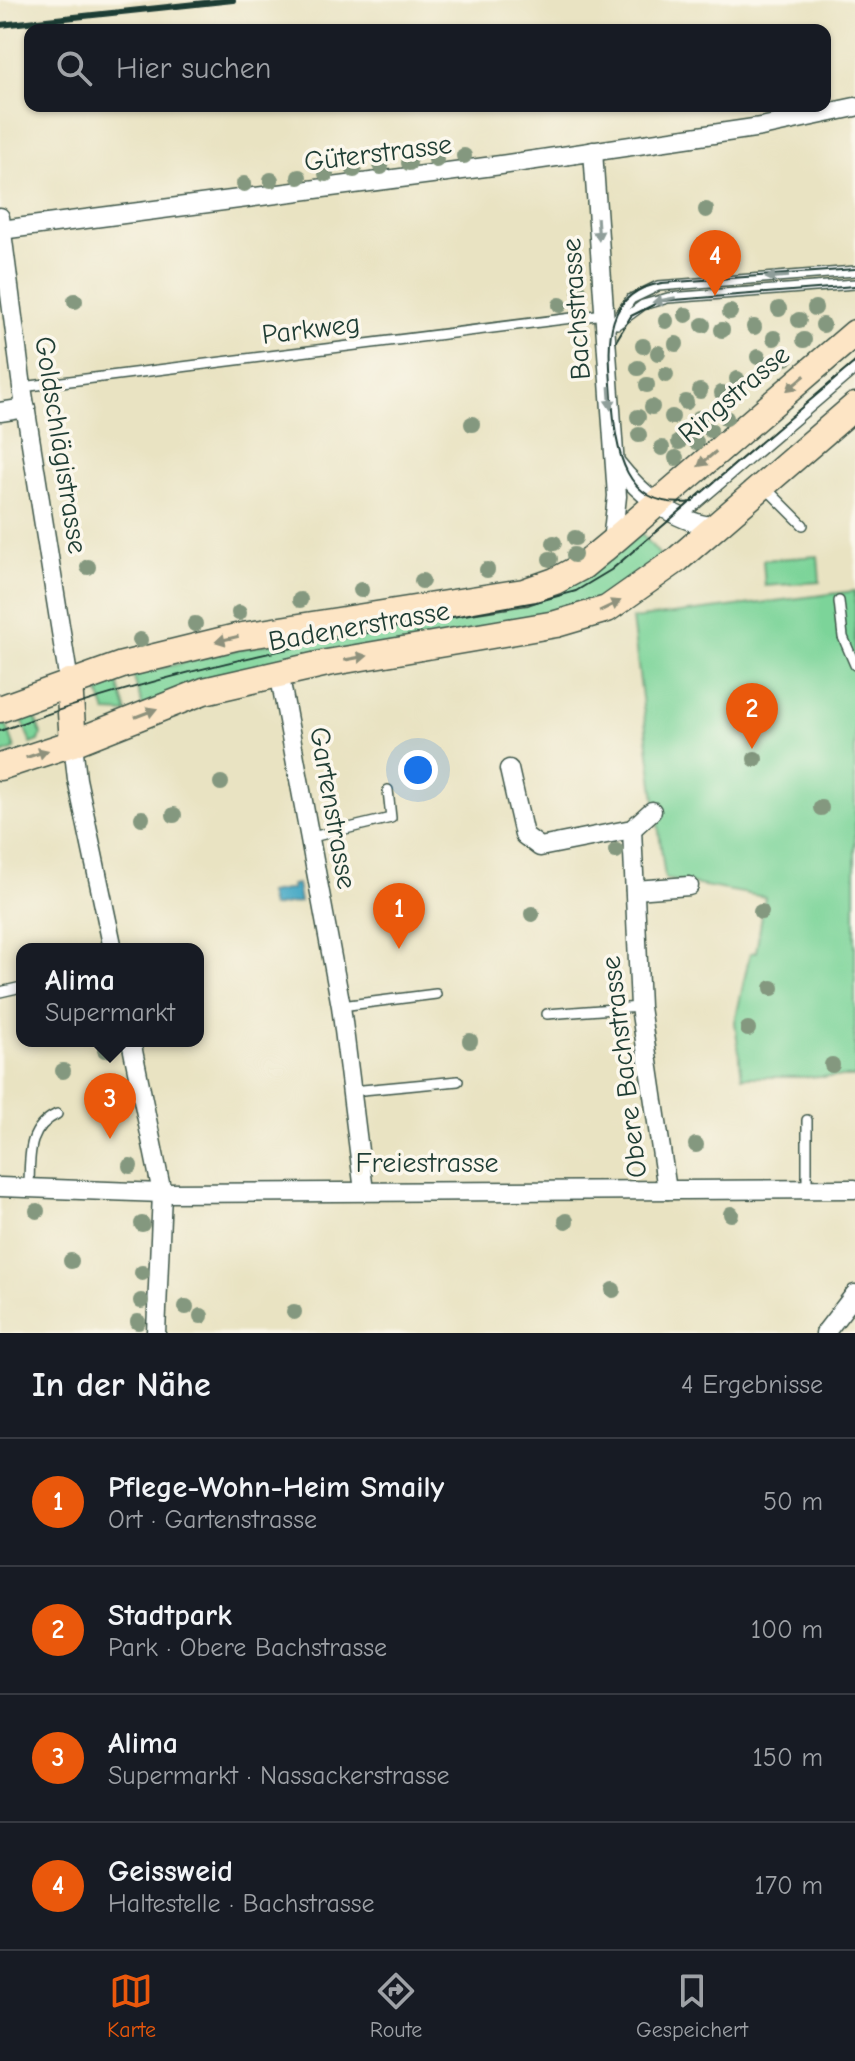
<!DOCTYPE html>
<html lang="de">
<head>
<meta charset="utf-8">
<style>
	body { margin:0; font-family:"Comic Neue",sans-serif; background:#242831; color:#f1f3f6 }
	.you { position:absolute; left:418px; top:770px; width:28px; height:28px; margin:-20px; border:6px solid #fff; border-radius:50%; background:#1a73e8; box-shadow:0 0 0 12px #1a73e833 }
	.badge { display:grid; place-items:center; width:52px; height:52px; border-radius:50%; background:#ea580c; color:#fff; font-size:26px; font-weight:700 }
	.pin { position:absolute; translate:-50% -66px; filter:drop-shadow(0 2px 4px #0008) }
	.pin::after { content:''; position:absolute; top:42px; width:28px; height:24px; background:inherit; clip-path:polygon(0 0,100% 0,50% 100%) }
	.popup { position:absolute; left:16px; top:943px; width:188px; height:104px; box-sizing:border-box; display:grid; place-content:center; border-radius:16px; background:#171b24; filter:drop-shadow(0 2px 6px #0005); font-size:26px; white-space:nowrap; color:#9ea1a6 }
	.popup b { font-size:30px; color:#f1f3f6 }
	.popup::after { content:''; position:absolute; left:50%; top:100%; margin-left:-16px; border:16px solid transparent; border-top-color:#171b24 }
	.list { margin:0; padding:0; list-style:none }
	h2 { display:flex; justify-content:space-between; align-items:center; height:104px; margin:0; padding:0 32px; font-size:34px }
	h2 small { font-size:26px; font-weight:400; color:#9ea1a6 }
	.list li { display:grid; grid-template-columns:52px 1fr auto; gap:24px; align-items:center; box-sizing:border-box; height:128px; padding:0 32px; border-top:2px solid #363941 }
	.list b { display:block; font-size:30px; white-space:nowrap }
	.list p { margin:0; font-size:26px; white-space:nowrap; color:#9ea1a6 }
	.list em { font-size:26px; font-style:normal; color:#9ea1a6 }
	.icon { flex:none; width:44px; height:44px; fill:none; stroke:currentColor; stroke-width:2; stroke-linecap:round; stroke-linejoin:round }
	.map { position:relative; flex:none; width:855px; height:1333px; overflow:hidden }
	.search { position:absolute; background:#171b24; box-shadow:0 2px 6px #0004; left:24px; right:24px; top:24px; height:88px; display:flex; align-items:center; gap:20px; box-sizing:border-box; padding:0 28px; border-radius:16px; color:#9ea1a6; font-size:30px }
	.sheet { height:616px; background:#171b24 }
	nav { display:flex; justify-content:space-around; align-items:center; box-sizing:border-box; height:112px; border-top:2px solid #363941; background:#171b24; font-size:22px; color:#9ea1a6 }
	nav a { display:grid; justify-items:center; gap:4px }
	nav .on { color:#ea580c }
	.map>svg:first-child { display:block }
</style>
</head>
<body>
<div class="map">
<svg width="855" height="1333" viewBox="0 0 855 1333">
	<rect width="100%" height="100%" fill="#fbf7ec"/>
	<filter id="ink" filterUnits="userSpaceOnUse"><feTurbulence type="fractalNoise" baseFrequency=".0125" numOctaves="2"/><feDisplacementMap in="SourceGraphic" scale="16" xChannelSelector="R" yChannelSelector="G"/><feConvolveMatrix kernelMatrix="1 2 1 2 8 2 1 2 1" color-interpolation-filters="sRGB"/></filter>
	<filter id="wash" filterUnits="userSpaceOnUse"><feTurbulence type="fractalNoise" baseFrequency=".006" numOctaves="4" result="noise"/><feDisplacementMap in="SourceGraphic" scale="32" xChannelSelector="R" yChannelSelector="G"/><feGaussianBlur stdDeviation="1.8" result="paint"/><feColorMatrix in="noise" values="0 0 0 0 0 0 0 0 0 0 0 0 0 0 0 0 0 1.4 0 .05"/><feComposite in="paint" operator="in"/></filter>
	<g filter="url(#wash)">
		<rect width="100%" height="100%" fill="#e9e3c2"/>
		<g fill="#7bd499" stroke="#4d8866" stroke-width="2">
			<path d="M637 528 664 560 610 599 143 707 133 675 239 649 522 599Z"/>
			<path d="M818 556 820 582 765 586 763 560Z"/>
			<path d="M855 591V1077H742L735 1022 750 953 756 952 765 897 665 879 632 619Z"/>
			<path d="M117 680 127 713 106 712 99 693 100 686Z"/>
			<path d="M19 712 34 714 41 734 39 741 31 744Z"/>
			<path d="M3 715 15 749 0 755V716Z"/>
		</g>
		<path fill="#45a8c5" stroke="#32727c" stroke-width="2" d="M297 884 300 902 271 907 268 893 292 889 291 885Z"/>
	</g>
	<g filter="url(#ink)">
		<g fill="none" stroke-linecap="round" stroke-linejoin="round">
			<defs>
				<g id="lane">
					<path d="M617 324 643 305 668 298 855 284"/>
					<path d="M607 332 631 299 658 286 855 271"/>
					<path d="M22 387 604 314"/>
					<path d="M766 488 803 525"/>
					<path d="M681 517 855 369"/>
					<path d="M839 601 843 637 855 665"/>
					<path d="M312 837 391 818 388 790"/>
					<path d="M0 992 22 987"/>
					<path d="M341 1006 436 994"/>
					<path d="M547 1014 640 1007"/>
					<path d="M352 1091 458 1081"/>
					<path d="M807 1120V1189"/>
					<path d="M29 1188C30 1158 26 1129 57 1114"/>
				</g>
				<g id="street">
					<path d="M593 151 617 496 612 542"/>
					<path d="M0 217 22 387 69 682"/>
					<path d="M1 230 501 165 761 127 855 107"/>
					<path d="M0 412 26 408"/>
					<path d="M615 462C641 495 671 520 714 527"/>
					<path d="M279 672 341 1006 364 1191"/>
					<path d="M73 743 77 779 113 949"/>
					<path d="M509 769 524 835 540 847 632 829 652 811"/>
					<path d="M632 829 640 1007 667 1190"/>
					<path d="M635 890 689 886"/>
					<path d="M131 1041 162 1193 156 1333"/>
					<path d="M0 1187 162 1193 855 1189"/>
					<path d="M825 1333 855 1294"/>
				</g>
				<g id="secondary">
					<path d="M69 682 73 743"/>
					<path d="M0 709 122 665 236 637 524 592 555 581 583 566 612 542 855 333"/>
					<path d="M0 767 73 743 204 691 327 663 556 624 607 609 678 559 855 406"/>
				</g>
			</defs>
			<use href="#lane" stroke="#3d5649" stroke-width="12"/>
			<use href="#street" stroke="#3d5649" stroke-width="21"/>
			<use href="#secondary" stroke="#3d5649" stroke-width="29"/>
			<use href="#lane" stroke="#fff" stroke-width="9"/>
			<use href="#street" stroke="#fff" stroke-width="18"/>
			<use href="#secondary" stroke="#fde5c5" stroke-width="26"/>
			<g stroke="#1f3d34" stroke-width="2">
				<path d="M616 341 631 316 661 301 855 286"/>
				<path d="M693 502C623 511 616 450 612 398 609 350 599 293 662 283L855 269"/>
				<path d="M0 731C173 666 354 634 536 602L576 591 611 570 855 362"/>
			</g>
			<path stroke="#1f3d34" stroke-width="6" d="M0 25 233 0"/>
		</g>
		<g fill="#84987f">
			<circle cx="464" cy="156" r="8"/>
			<circle cx="436" cy="160" r="8"/>
			<circle cx="409" cy="163" r="8"/>
			<circle cx="381" cy="167" r="8"/>
			<circle cx="354" cy="170" r="8"/>
			<circle cx="326" cy="174" r="8"/>
			<circle cx="299" cy="177" r="8"/>
			<circle cx="271" cy="180" r="8"/>
			<circle cx="244" cy="184" r="8"/>
			<circle cx="706" cy="210" r="8"/>
			<circle cx="579" cy="290" r="8"/>
			<circle cx="75" cy="301" r="8"/>
			<circle cx="560" cy="305" r="8"/>
			<circle cx="815" cy="308" r="8"/>
			<circle cx="779" cy="309" r="8"/>
			<circle cx="730" cy="312" r="8"/>
			<circle cx="686" cy="315" r="8"/>
			<circle cx="799" cy="320" r="8"/>
			<circle cx="666" cy="321" r="8"/>
			<circle cx="703" cy="325" r="8"/>
			<circle cx="823" cy="325" r="8"/>
			<circle cx="754" cy="327" r="8"/>
			<circle cx="722" cy="330" r="8"/>
			<circle cx="774" cy="338" r="8"/>
			<circle cx="804" cy="340" r="8"/>
			<circle cx="676" cy="344" r="8"/>
			<circle cx="643" cy="346" r="8"/>
			<circle cx="658" cy="353" r="8"/>
			<circle cx="758" cy="357" r="8"/>
			<circle cx="786" cy="358" r="8"/>
			<circle cx="638" cy="368" r="8"/>
			<circle cx="762" cy="374" r="8"/>
			<circle cx="666" cy="375" r="8"/>
			<circle cx="737" cy="379" r="8"/>
			<circle cx="647" cy="385" r="8"/>
			<circle cx="700" cy="391" r="8"/>
			<circle cx="722" cy="393" r="8"/>
			<circle cx="686" cy="402" r="8"/>
			<circle cx="652" cy="407" r="8"/>
			<circle cx="638" cy="417" r="8"/>
			<circle cx="672" cy="417" r="8"/>
			<circle cx="699" cy="418" r="8"/>
			<circle cx="726" cy="418" r="8"/>
			<circle cx="472" cy="424" r="8"/>
			<circle cx="710" cy="430" r="8"/>
			<circle cx="639" cy="435" r="8"/>
			<circle cx="679" cy="442" r="8"/>
			<circle cx="696" cy="442" r="8"/>
			<circle cx="662" cy="448" r="8"/>
			<circle cx="676" cy="458" r="8"/>
			<circle cx="575" cy="538" r="8"/>
			<circle cx="554" cy="543" r="8"/>
			<circle cx="574" cy="555" r="8"/>
			<circle cx="550" cy="559" r="8"/>
			<circle cx="88" cy="567" r="8"/>
			<circle cx="487" cy="570" r="8"/>
			<circle cx="422" cy="581" r="8"/>
			<circle cx="361" cy="590" r="8"/>
			<circle cx="300" cy="600" r="8"/>
			<circle cx="239" cy="613" r="8"/>
			<circle cx="195" cy="624" r="8"/>
			<circle cx="140" cy="640" r="8"/>
			<circle cx="765" cy="717" r="8"/>
			<circle cx="755" cy="759" r="8"/>
			<circle cx="221" cy="783" r="8"/>
			<circle cx="821" cy="808" r="8"/>
			<circle cx="174" cy="815" r="8"/>
			<circle cx="142" cy="818" r="8"/>
			<circle cx="616" cy="851" r="8"/>
			<circle cx="761" cy="912" r="8"/>
			<circle cx="532" cy="914" r="8"/>
			<circle cx="772" cy="988" r="8"/>
			<circle cx="748" cy="1029" r="8"/>
			<circle cx="470" cy="1041" r="8"/>
			<circle cx="105" cy="1050" r="8"/>
			<circle cx="832" cy="1065" r="8"/>
			<circle cx="63" cy="1071" r="8"/>
			<circle cx="696" cy="1145" r="8"/>
			<circle cx="130" cy="1166" r="8"/>
			<circle cx="37" cy="1211" r="8"/>
			<circle cx="731" cy="1214" r="8"/>
			<circle cx="566" cy="1221" r="8"/>
			<circle cx="142" cy="1224" r="8"/>
			<circle cx="71" cy="1261" r="8"/>
			<circle cx="142" cy="1273" r="8"/>
			<circle cx="613" cy="1290" r="8"/>
			<circle cx="141" cy="1301" r="8"/>
			<circle cx="186" cy="1307" r="8"/>
			<circle cx="294" cy="1312" r="8"/>
			<circle cx="201" cy="1316" r="8"/>
			<circle cx="138" cy="1322" r="8"/>
		</g>
		<defs><path id="oneway-solid" d="M-6-.8H1V-3.2L6.5 0L1 3.2V.8H-6Z" transform="scale(2)"/></defs>
		<g fill="#8f9e9a">
			<use href="#oneway-solid" transform="translate(598 229) rotate(86)"/>
			<use href="#oneway-solid" transform="translate(777 277) rotate(176)"/>
			<use href="#oneway-solid" transform="translate(664 300) rotate(169)"/>
			<use href="#oneway-solid" transform="translate(610 398) rotate(86)"/>
		</g>
		<g fill="#8e917c">
			<use href="#oneway-solid" transform="translate(796 383) rotate(140)"/>
			<use href="#oneway-solid" transform="translate(707 459) rotate(140)"/>
			<use href="#oneway-solid" transform="translate(610 606) rotate(-26)"/>
			<use href="#oneway-solid" transform="translate(227 639) rotate(167)"/>
			<use href="#oneway-solid" transform="translate(356 658) rotate(-10)"/>
			<use href="#oneway-solid" transform="translate(146 713) rotate(-21)"/>
			<use href="#oneway-solid" transform="translate(37 754) rotate(-18)"/>
		</g>
	</g>
	<g text-anchor="middle" dominant-baseline="central" stroke-width="7" stroke-linejoin="round" paint-order="stroke">
		<g font-size="28" fill="#1f3d34" stroke="#fbf7ec">
			<text transform="translate(378 153) rotate(-7)">Güterstrasse</text>
			<text transform="translate(576 309) rotate(-94)">Bachstrasse</text>
			<text transform="translate(311 329) rotate(-7)">Parkweg</text>
			<text transform="translate(734 394) rotate(-40)">Ringstrasse</text>
			<text transform="translate(61 445) rotate(81)">Goldschlägistrasse</text>
			<text transform="translate(359 626) rotate(-10)">Badenerstrasse</text>
			<text transform="translate(333 808) rotate(80)">Gartenstrasse</text>
			<text transform="translate(624 1067) rotate(-97)">Obere Bachstrasse</text>
			<text x="427" y="1163">Freiestrasse</text>
		</g>
	</g>
</svg>
<div class="you"></div>
<div class="pin badge" style="left:399px;top:949px">1</div>
<div class="pin badge" style="left:752px;top:749px">2</div>
<div class="pin badge" style="left:110px;top:1139px">3</div>
<div class="popup"><b>Alima</b>Supermarkt</div>
<div class="pin badge" style="left:715px;top:296px">4</div>
<div class="search"><svg class="icon" aria-label="search" viewBox="0 0 24 24"><circle cx="10" cy="10" r="6"/><path d="M15 15l6 6"/></svg>Hier suchen</div>
</div>
<section class="sheet">
<h2>In der Nähe<small>4 Ergebnisse</small></h2>
<ul class="list">
<li><span class="badge">1</span><div><b>Pflege-Wohn-Heim Smaily</b><p>Ort · Gartenstrasse</p></div><em>50 m</em></li>
<li><span class="badge">2</span><div><b>Stadtpark</b><p>Park · Obere Bachstrasse</p></div><em>100 m</em></li>
<li><span class="badge">3</span><div><b>Alima</b><p>Supermarkt · Nassackerstrasse</p></div><em>150 m</em></li>
<li><span class="badge">4</span><div><b>Geissweid</b><p>Haltestelle · Bachstrasse</p></div><em>170 m</em></li>
</ul>
</section>
<nav>
<a class="on"><svg class="icon" aria-label="map" viewBox="0 0 24 24"><path d="M3 6l6-2 6 2 6-2v14l-6 2-6-2-6 2zM9 4v14M15 6v14"/></svg>Karte</a>
<a><svg class="icon" aria-label="directions" viewBox="0 0 24 24"><path d="M12 3l9 9-9 9-9-9zM9 14v-3h6M13 9l2 2-2 2"/></svg>Route</a>
<a><svg class="icon" aria-label="saved" viewBox="0 0 24 24"><path d="M7 4h10v16l-5-4-5 4z"/></svg>Gespeichert</a>
</nav>
</body>
</html>
